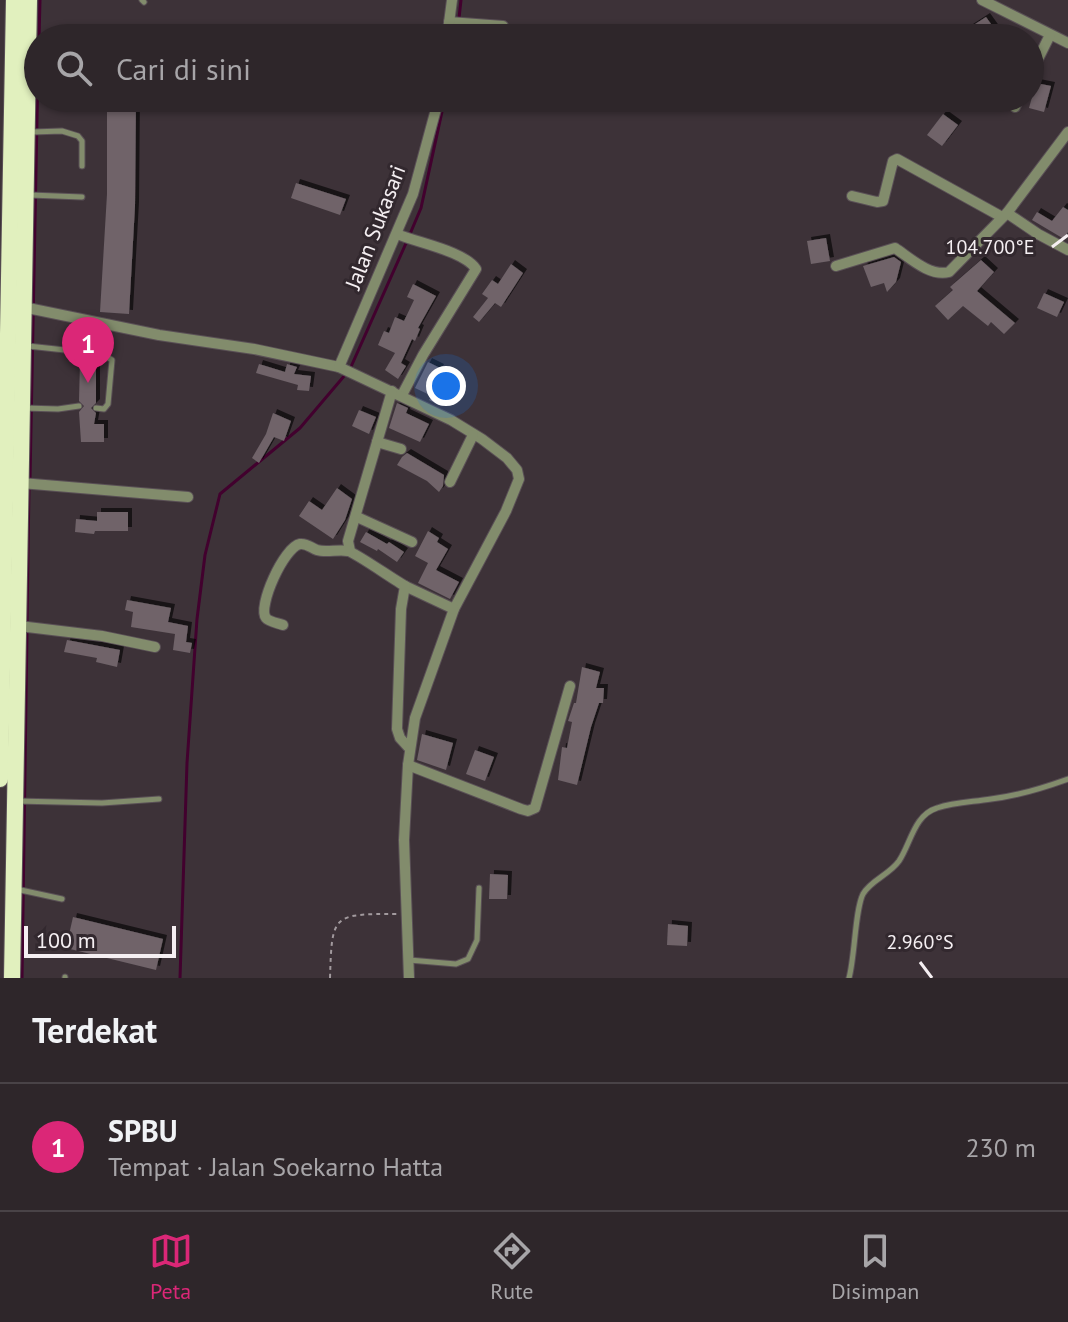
<!DOCTYPE html>
<html lang="id">
<head>
<meta charset="utf-8">
<style>
	body { margin:0; font-family:"PT Sans",sans-serif; background:#3a3236; color:#f1f3f6 }
	.scale { position:absolute; left:24px; bottom:20px; width:152px; box-sizing:border-box; padding-left:8px; border:4px solid #f5eff2; border-top:0; font-size:22px; line-height:28px; white-space:nowrap; color:#f5eff2; -webkit-text-stroke:6px #32282e; paint-order:stroke }
	.you { position:absolute; left:446px; top:386px; width:28px; height:28px; margin:-20px; border:6px solid #fff; border-radius:50%; background:#1a73e8; box-shadow:0 0 0 12px #1a73e833 }
	.badge { display:grid; place-items:center; width:52px; height:52px; border-radius:50%; background:#db2777; color:#fff; font-size:26px; font-weight:700 }
	.pin { position:absolute; translate:-50% -66px; filter:drop-shadow(0 2px 4px #0008) }
	.pin::after { content:''; position:absolute; top:42px; width:28px; height:24px; background:inherit; clip-path:polygon(0 0,100% 0,50% 100%) }
	.list { margin:0; padding:0; list-style:none }
	h2 { display:flex; justify-content:space-between; align-items:center; height:104px; margin:0; padding:0 32px; font-size:34px }
	h2 small { font-size:26px; font-weight:400; color:#a7a5a8 }
	.list li { display:grid; grid-template-columns:52px 1fr auto; gap:24px; align-items:center; box-sizing:border-box; height:128px; padding:0 32px; border-top:2px solid #494347 }
	.list b { display:block; font-size:30px; white-space:nowrap }
	.list p { margin:0; font-size:26px; white-space:nowrap; color:#a7a5a8 }
	.list em { font-size:26px; font-style:normal; color:#a7a5a8 }
	.icon { flex:none; width:44px; height:44px; fill:none; stroke:currentColor; stroke-width:2; stroke-linecap:round; stroke-linejoin:round }
	.map { position:relative; flex:none; width:1068px; height:978px; overflow:hidden }
	.search { position:absolute; background:#2e262a; box-shadow:0 2px 6px #0004; left:24px; right:24px; top:24px; height:88px; display:flex; align-items:center; gap:20px; box-sizing:border-box; padding:0 28px; border-radius:44px; color:#a7a5a8; font-size:30px }
	.sheet { height:232px; background:#2e262a }
	nav { display:flex; justify-content:space-around; align-items:center; box-sizing:border-box; height:112px; border-top:2px solid #494347; background:#2e262a; font-size:22px; color:#a7a5a8 }
	nav a { display:grid; justify-items:center; gap:4px }
	nav .on { color:#db2777 }
	.map>svg:first-child { display:block }
</style>
</head>
<body>
<div class="map">
<svg width="1068" height="978" viewBox="0 0 1068 978">
	<defs>
		<filter id="shadow"><feDropShadow dx="4" dy="-4" stdDeviation="0" flood-color="#0009"/></filter>
	</defs>
	<rect width="100%" height="100%" fill="#3d3238"/>
	<g fill="none" stroke-linecap="round" stroke-linejoin="round">
		<g stroke="#42012e" stroke-width="3">
			<path d="M459 18 461 0"/>
			<path d="M39 38 40 0"/>
			<path d="M456 38 458 26"/>
			<path d="M410 234 421 208 445 98"/>
			<path d="M350 369 407 241"/>
			<path d="M30 479 38 67"/>
			<path d="M27 623 29 487"/>
			<path d="M22 978 27 631"/>
			<path d="M180 978 187 763 197 619 205 555 220 494 300 428 345 375"/>
		</g>
	</g>
	<g fill="#6f6369" filter="url(#shadow)">
		<path d="M986 17 1001 38H976L969 28Z"/>
		<path d="M1036 83 1051 86 1044 112 1029 108Z"/>
		<path d="M107 98H136L135 206 129 314 100 312 107 194Z"/>
		<path d="M943 114 958 125 942 146 927 135Z"/>
		<path d="M296 183 346 199 340 215 291 198Z"/>
		<path d="M1063 207 1068 210V232L1064 239 1032 220 1037 212 1052 221Z"/>
		<path d="M826 238 830 261 811 264 807 241Z"/>
		<path d="M894 257 901 262 896 282 887 292 884 283 871 287 863 266Z"/>
		<path d="M981 260 994 272 977 291 1015 323 1004 334 991 322 988 326 963 306 948 320 935 306 953 290 950 287Z"/>
		<path d="M511 264 523 273 501 307 495 303 479 322 473 317 488 298 482 294 492 280 498 284Z"/>
		<path d="M413 284 436 296 418 328 420 329 415 341 412 339 401 363 406 366 398 379 385 370 395 353 378 345 384 331 389 333 395 317 404 321 414 300 407 297Z"/>
		<path d="M1044 293 1064 302 1057 317 1037 308Z"/>
		<path d="M80 360H96V403L91 408 96 413 94 424H104V442H81L79 412 84 406 79 401Z"/>
		<path d="M428 362 440 368 437 374 454 384 441 406 429 400 432 396 415 388Z"/>
		<path d="M259 364 285 372 287 364 297 367 294 374 311 376 309 391 297 390 298 385 256 373Z"/>
		<path d="M397 403 408 408 406 413 429 424 420 442 389 428Z"/>
		<path d="M359 410 376 417 369 434 352 426Z"/>
		<path d="M273 413 291 421 284 441 274 437 259 463 252 458 266 434Z"/>
		<path d="M407 453 444 475 443 486 439 492 427 481 397 465 402 457Z"/>
		<path d="M337 488 352 499 345 520 333 539 299 516 309 501 322 510Z"/>
		<path d="M97 512H128V531H95L94 534 75 532 76 519 97 521Z"/>
		<path d="M428 531 439 538 437 542 448 549 436 570 459 582 450 599 418 583 428 563 415 556Z"/>
		<path d="M366 532 387 544 389 542 404 552 397 562 378 549 377 551 360 542Z"/>
		<path d="M127 600 171 608 168 622 188 626 186 642 192 643 190 653 173 650 175 634 131 627 133 612 125 610Z"/>
		<path d="M67 640 120 650 117 667 96 662 97 658 64 652Z"/>
		<path d="M582 667 600 672 596 688H604L603 703H599L591 727 577 785 558 780 562 747 567 748 572 722 568 721 574 703H576Z"/>
		<path d="M422 734 453 743 446 770 417 760Z"/>
		<path d="M475 750 494 757 485 781 466 774Z"/>
		<path d="M490 874 508 875 507 899H489Z"/>
		<path d="M73 917 163 939 156 970 66 948Z"/>
		<path d="M668 924 688 926 687 946 667 945Z"/>
	</g>
	<g fill="none" stroke-linecap="round" stroke-linejoin="round">
		<defs>
			<g id="service">
				<path d="M142 0 144 2"/>
				<path d="M32 132 62 131 78 136 82 141V166"/>
				<path d="M30 195 82 197"/>
				<path d="M28 346 102 354 112 360 108 404 104 409 96 408"/>
				<path d="M24 408 58 409 79 406"/>
				<path d="M16 801 102 803 159 799"/>
				<path d="M16 889 62 899"/>
				<path d="M409 960 456 964 468 959 477 940 479 888"/>
				<path d="M65 978V977"/>
				<path d="M849 978C855 956 855 910 863 894 871 880 889 875 899 861 911 843 914 815 937 808 955 802 973 802 991 799 1017 796 1043 788 1068 779"/>
			</g>
			<g id="minor">
				<path d="M982 0 1068 43"/>
				<path d="M449 22 503 26"/>
				<path d="M447 38 452 0"/>
				<path d="M1030 75 1050 35"/>
				<path d="M1015 107 1019 98"/>
				<path d="M852 196 877 202 883 201 893 161 897 159 1002 217"/>
				<path d="M1007 213 1038 234 1068 250"/>
				<path d="M397 234C418 243 464 251 476 269L423 355 402 395"/>
				<path d="M836 266 895 248C910 258 930 277 949 272L1007 213 1068 132"/>
				<path d="M23 307 159 335 254 349 339 367 451 420 482 439 507 458 517 470 519 479 506 511 454 609 415 718 408 765 404 840 409 978"/>
				<path d="M339 367 413 194 439 98"/>
				<path d="M377 442 401 449"/>
				<path d="M450 482 473 435"/>
				<path d="M21 483 188 497"/>
				<path d="M357 517 412 542"/>
				<path d="M350 551 348 541 392 391"/>
				<path d="M405 586 454 609"/>
				<path d="M283 625C278 623 269 622 266 618 257 607 284 547 300 544 307 543 311 548 317 550 326 553 338 549 348 551 356 553 394 580 405 586L401 609 397 729 400 738 410 749"/>
				<path d="M19 626 102 636 155 647"/>
				<path d="M408 765 521 809 528 811 535 808 570 686"/>
			</g>
			<g id="trunk">
				<path d="M0 779 14 0"/>
				<path d="M12 978 29 0"/>
			</g>
		</defs>
		<use href="#service" stroke="#5a5056" stroke-width="7"/>
		<use href="#minor" stroke="#5a5056" stroke-width="12"/>
		<use href="#trunk" stroke="#5a5056" stroke-width="18"/>
		<path stroke="#a29a9e" stroke-width="2" stroke-dasharray="4 4" stroke-linecap="butt" d="M330 978C332 914 332 914 397 914"/>
		<use href="#service" stroke="#828c6c" stroke-width="5"/>
		<use href="#minor" stroke="#828c6c" stroke-width="10"/>
		<use href="#trunk" stroke="#e1f0be" stroke-width="16"/>
	</g>
	<path fill="none" stroke="#f5eff2" stroke-width="3" d="M1052 247 1068 235M920 962 932 978"/>
	<g text-anchor="middle" dominant-baseline="central" stroke-width="6" stroke-linejoin="round" paint-order="stroke">
		<g font-size="22" fill="#f5eff2" stroke="#32282e">
			<text transform="translate(375 227) rotate(-69)">Jalan Sukasari</text>
		</g>
	</g>
	<g font-size="20" text-anchor="middle" fill="#f5eff2" stroke="#32282e" stroke-width="6" stroke-linejoin="round" paint-order="stroke">
		<text x="990" y="254">104.700°E</text>
		<text x="920" y="949">2.960°S</text>
	</g>
</svg>
<div class="scale">100 m</div>
<div class="you"></div>
<div class="pin badge" style="left:88px;top:383px">1</div>
<div class="search"><svg class="icon" aria-label="search" viewBox="0 0 24 24"><circle cx="10" cy="10" r="6"/><path d="M15 15l6 6"/></svg>Cari di sini</div>
</div>
<section class="sheet">
<h2>Terdekat<small></small></h2>
<ul class="list">
<li><span class="badge">1</span><div><b>SPBU</b><p>Tempat · Jalan Soekarno Hatta</p></div><em>230 m</em></li>
</ul>
</section>
<nav>
<a class="on"><svg class="icon" aria-label="map" viewBox="0 0 24 24"><path d="M3 6l6-2 6 2 6-2v14l-6 2-6-2-6 2zM9 4v14M15 6v14"/></svg>Peta</a>
<a><svg class="icon" aria-label="directions" viewBox="0 0 24 24"><path d="M12 3l9 9-9 9-9-9zM9 14v-3h6M13 9l2 2-2 2"/></svg>Rute</a>
<a><svg class="icon" aria-label="saved" viewBox="0 0 24 24"><path d="M7 4h10v16l-5-4-5 4z"/></svg>Disimpan</a>
</nav>
</body>
</html>
